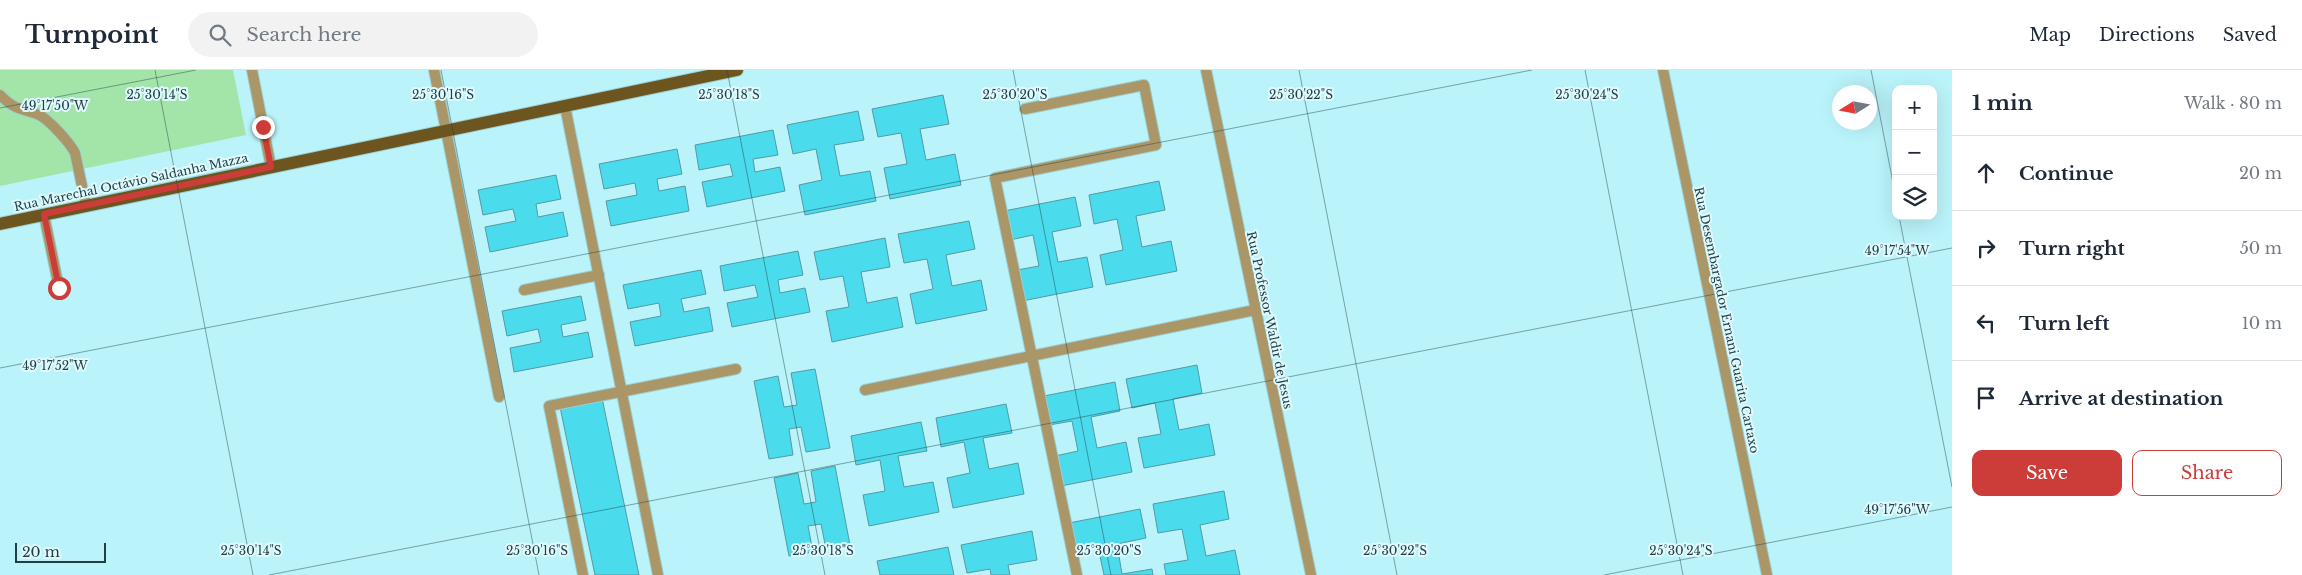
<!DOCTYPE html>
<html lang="en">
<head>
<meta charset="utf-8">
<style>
	body { margin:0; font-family:"Libre Baskerville",serif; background:#f2f2f3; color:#1f2937 }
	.controls { position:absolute; right:15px; top:15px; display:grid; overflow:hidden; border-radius:10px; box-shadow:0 5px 20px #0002 }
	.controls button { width:45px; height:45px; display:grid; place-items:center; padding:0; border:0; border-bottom:1px solid #e0e1e3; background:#fff; color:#1f2937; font:25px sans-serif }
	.compass { position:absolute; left:1832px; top:15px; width:45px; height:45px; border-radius:50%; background:#fff; box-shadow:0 5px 20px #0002; rotate:259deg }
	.scale { position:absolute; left:15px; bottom:12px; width:91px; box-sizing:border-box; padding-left:5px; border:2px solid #213f43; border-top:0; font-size:14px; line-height:18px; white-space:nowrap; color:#213f43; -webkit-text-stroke:4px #dffafe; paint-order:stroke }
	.stop { position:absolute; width:15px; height:15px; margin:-11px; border:4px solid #cc3d39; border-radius:50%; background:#fff }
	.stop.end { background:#cc3d39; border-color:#fff; box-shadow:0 1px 5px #0008 }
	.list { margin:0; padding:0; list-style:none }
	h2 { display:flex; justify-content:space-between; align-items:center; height:65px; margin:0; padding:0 20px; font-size:21px }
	h2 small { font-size:16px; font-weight:400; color:#747a83 }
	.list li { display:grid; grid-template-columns:32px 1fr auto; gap:15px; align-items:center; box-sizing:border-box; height:75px; padding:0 20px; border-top:1px solid #e0e1e3 }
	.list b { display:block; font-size:19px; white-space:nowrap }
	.list em { font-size:16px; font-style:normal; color:#747a83 }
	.actions { display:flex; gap:10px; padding:15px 20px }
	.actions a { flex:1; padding:11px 0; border:1px solid #cc3d39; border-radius:10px; text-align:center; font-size:18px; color:#cc3d39 }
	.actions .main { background:#cc3d39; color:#fff }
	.icon { flex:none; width:28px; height:28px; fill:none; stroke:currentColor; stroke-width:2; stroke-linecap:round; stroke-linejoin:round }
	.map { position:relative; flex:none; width:1952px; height:505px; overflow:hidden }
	header { display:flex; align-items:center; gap:30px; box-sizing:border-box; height:70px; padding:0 25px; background:#fff; border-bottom:1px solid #e0e1e3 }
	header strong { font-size:24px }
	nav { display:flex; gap:28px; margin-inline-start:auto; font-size:18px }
	.search { width:350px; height:45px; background:#f2f2f3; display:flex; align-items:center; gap:12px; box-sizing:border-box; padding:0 18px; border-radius:28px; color:#747a83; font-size:19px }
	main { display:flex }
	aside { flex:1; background:#fff }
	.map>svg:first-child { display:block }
</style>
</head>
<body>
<header>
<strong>Turnpoint</strong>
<div class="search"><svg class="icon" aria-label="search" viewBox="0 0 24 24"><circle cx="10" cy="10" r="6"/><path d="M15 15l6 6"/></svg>Search here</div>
<nav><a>Map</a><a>Directions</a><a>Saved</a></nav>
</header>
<main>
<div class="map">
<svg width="1952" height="505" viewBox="0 0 1952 505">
	<rect width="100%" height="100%" fill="#baf3fa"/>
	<path fill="#a3e5a8" d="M0 0H233L246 65 0 116Z"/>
	<g fill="#4adbed" stroke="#539aa4">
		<path d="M943 25 949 54 920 59 926 90 955 84 961 115 890 129 884 98 907 94 901 63 878 67 872 39Z"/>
		<path d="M858 41 864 70 834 75 840 106 870 101 876 131 805 145 799 115 822 110 816 79 793 84 787 55Z"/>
		<path d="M773 60 778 85 753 89 755 102 780 97 785 121 707 137 702 112 733 106 730 94 699 100 695 75Z"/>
		<path d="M677 79 682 104 657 109 659 121 685 116 689 141 611 156 606 131 637 125 635 113 604 119 599 94Z"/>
		<path d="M556 105 561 129 536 134 538 147 563 142 568 166 490 182 485 157 516 151 513 139 483 145 478 120Z"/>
		<path d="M1159 111 1165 140 1136 146 1142 177 1171 171 1177 201 1106 215 1100 185 1123 180 1117 149 1094 154 1089 125Z"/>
		<path d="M1075 127 1081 156 1052 162 1058 192 1087 187 1093 217 1022 231 1017 200 1039 196 1033 165 1010 170 1004 141Z"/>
		<path d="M969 151 975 179 946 185 952 216 981 210 987 240 916 254 910 224 933 219 927 189 904 193 898 164Z"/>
		<path d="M885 168 890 197 861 202 867 233 897 227 903 257 832 272 826 241 849 237 843 206 820 210 814 182Z"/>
		<path d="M798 181 803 205 778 210 780 223 805 218 810 242 732 257 727 233 758 227 755 215 724 221 720 196Z"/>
		<path d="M701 200 706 224 681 229 684 242 709 237 713 261 635 276 630 252 661 246 659 233 628 239 623 215Z"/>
		<path d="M581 226 586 250 561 255 563 267 588 262 593 287 514 302 510 278 541 272 538 259 507 266 502 241Z"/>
		<path d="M1197 295 1202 323 1173 329 1179 360 1209 354 1215 385 1144 398 1138 368 1161 364 1155 333 1132 338 1126 309Z"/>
		<path d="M815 299 830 378 806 382 801 357 789 359 793 385 769 389 754 311 778 306 784 337 797 335 791 303Z"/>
		<path d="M1115 312 1120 341 1091 347 1097 378 1126 372 1132 402 1061 416 1055 386 1078 381 1072 351 1049 355 1044 326Z"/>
		<path d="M602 328 639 505H595L560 337Z"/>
		<path d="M1006 334 1012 363 983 368 989 399 1018 393 1024 424 953 438 947 408 970 403 964 372 941 377 936 348Z"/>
		<path d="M921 352 927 381 898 386 904 417 933 412 939 442 869 456 863 425 885 421 880 390 856 395 851 366Z"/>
		<path d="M835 396 850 475 826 479 821 454 808 456 813 482 789 486 774 408 798 403 804 434 816 432 811 401Z"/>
		<path d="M1224 421 1229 449 1200 455 1206 486 1235 480 1240 505H1166L1164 494 1188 490 1182 459 1158 463 1153 434Z"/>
		<path d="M1140 439 1146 468 1117 474 1122 504 1152 499 1153 505H1104L1098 477 1075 482 1069 453Z"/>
		<path d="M1032 461 1037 490 1008 495 1010 505H991L990 499 967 503 961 475Z"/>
		<path d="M948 477 954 505H880L877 491Z"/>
	</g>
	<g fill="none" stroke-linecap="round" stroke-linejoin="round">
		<defs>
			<g id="service">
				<path d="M252 0 271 97"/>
				<path d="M434 0 499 327"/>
				<path d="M0 25C15 40 20 38 37 44 48 48 70 73 75 83L86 135"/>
				<path d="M565 36 658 505"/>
				<path d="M1025 39 1144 15 1156 75 995 108 1077 505"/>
				<path d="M44 145 59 218"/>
				<path d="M524 220 599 205"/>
				<path d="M865 320 1255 240"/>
				<path d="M583 505 549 336 736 299"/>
			</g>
			<g id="minor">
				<path d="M1206 0 1311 505"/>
				<path d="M1663 0 1767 505"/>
			</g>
			<path id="primary" d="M0 154 737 0"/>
		</defs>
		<use href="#service" stroke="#9bcfd5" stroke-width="12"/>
		<use href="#minor" stroke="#9bcfd5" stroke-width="12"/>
		<use href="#primary" stroke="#9bcfd5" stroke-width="14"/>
		<use href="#service" stroke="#ab9667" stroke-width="10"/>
		<use href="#minor" stroke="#ab9667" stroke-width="10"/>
		<use href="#primary" stroke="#6c551e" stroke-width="12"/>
	</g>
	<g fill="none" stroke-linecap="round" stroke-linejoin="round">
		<path stroke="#cc3d39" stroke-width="6" d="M59 218 44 144 271 97 263 57"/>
	</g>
	<path fill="none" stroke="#213f43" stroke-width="1" stroke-opacity="0.45" d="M155 0 253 505M441 0 539 505M727 0 825 505M1013 0 1111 505M1299 0 1397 505M1585 0 1683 505M1871 0 1896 128M0 38 196 0M1899 146 1952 417M0 298 1532 0M269 505 1952 178M1604 505 1952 437"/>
	<g text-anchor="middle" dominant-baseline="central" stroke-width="4" stroke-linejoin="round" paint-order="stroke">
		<g font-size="12" fill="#213f43" stroke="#dffafe">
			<text transform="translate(131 112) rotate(-12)">Rua Marechal Octávio Saldanha Mazza</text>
			<text transform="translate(1270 250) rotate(78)">Rua Professor Waldir de Jesus</text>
			<text transform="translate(1727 250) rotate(78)">Rua Desembargador Ernani Guarita Cartaxo</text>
		</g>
	</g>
	<g font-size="12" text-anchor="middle" fill="#213f43" stroke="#dffafe" stroke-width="4" stroke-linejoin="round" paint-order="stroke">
		<text x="157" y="29">25°30'14"S</text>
		<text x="443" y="29">25°30'16"S</text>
		<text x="729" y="29">25°30'18"S</text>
		<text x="1015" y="29">25°30'20"S</text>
		<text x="1301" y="29">25°30'22"S</text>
		<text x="1587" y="29">25°30'24"S</text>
		<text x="55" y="40">49°17'50"W</text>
		<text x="1897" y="185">49°17'54"W</text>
		<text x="55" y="300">49°17'52"W</text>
		<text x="1897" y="444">49°17'56"W</text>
		<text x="251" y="485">25°30'14"S</text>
		<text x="537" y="485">25°30'16"S</text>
		<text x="823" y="485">25°30'18"S</text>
		<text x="1109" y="485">25°30'20"S</text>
		<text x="1395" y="485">25°30'22"S</text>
		<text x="1681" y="485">25°30'24"S</text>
	</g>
</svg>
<div class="controls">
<button>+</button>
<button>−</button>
<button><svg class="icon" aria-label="layers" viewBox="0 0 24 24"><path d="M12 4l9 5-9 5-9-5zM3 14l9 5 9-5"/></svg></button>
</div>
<svg class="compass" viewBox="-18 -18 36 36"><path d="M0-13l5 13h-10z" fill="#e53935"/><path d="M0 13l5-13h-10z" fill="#747a83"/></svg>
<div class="scale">20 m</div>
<div class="stop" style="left:59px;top:218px"></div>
<div class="stop end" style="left:263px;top:57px"></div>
</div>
<aside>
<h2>1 min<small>Walk · 80 m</small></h2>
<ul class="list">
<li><svg class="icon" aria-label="ahead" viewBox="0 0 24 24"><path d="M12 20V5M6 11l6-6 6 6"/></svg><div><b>Continue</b></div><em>20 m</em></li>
<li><svg class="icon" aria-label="right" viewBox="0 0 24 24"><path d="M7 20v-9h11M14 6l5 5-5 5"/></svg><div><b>Turn right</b></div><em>50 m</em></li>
<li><svg class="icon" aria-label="left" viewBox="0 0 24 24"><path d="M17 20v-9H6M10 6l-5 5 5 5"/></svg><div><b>Turn left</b></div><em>10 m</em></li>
<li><svg class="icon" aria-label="arrive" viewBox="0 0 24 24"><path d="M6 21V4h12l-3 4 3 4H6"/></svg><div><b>Arrive at destination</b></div></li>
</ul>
<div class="actions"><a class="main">Save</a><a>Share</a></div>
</aside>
</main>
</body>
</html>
